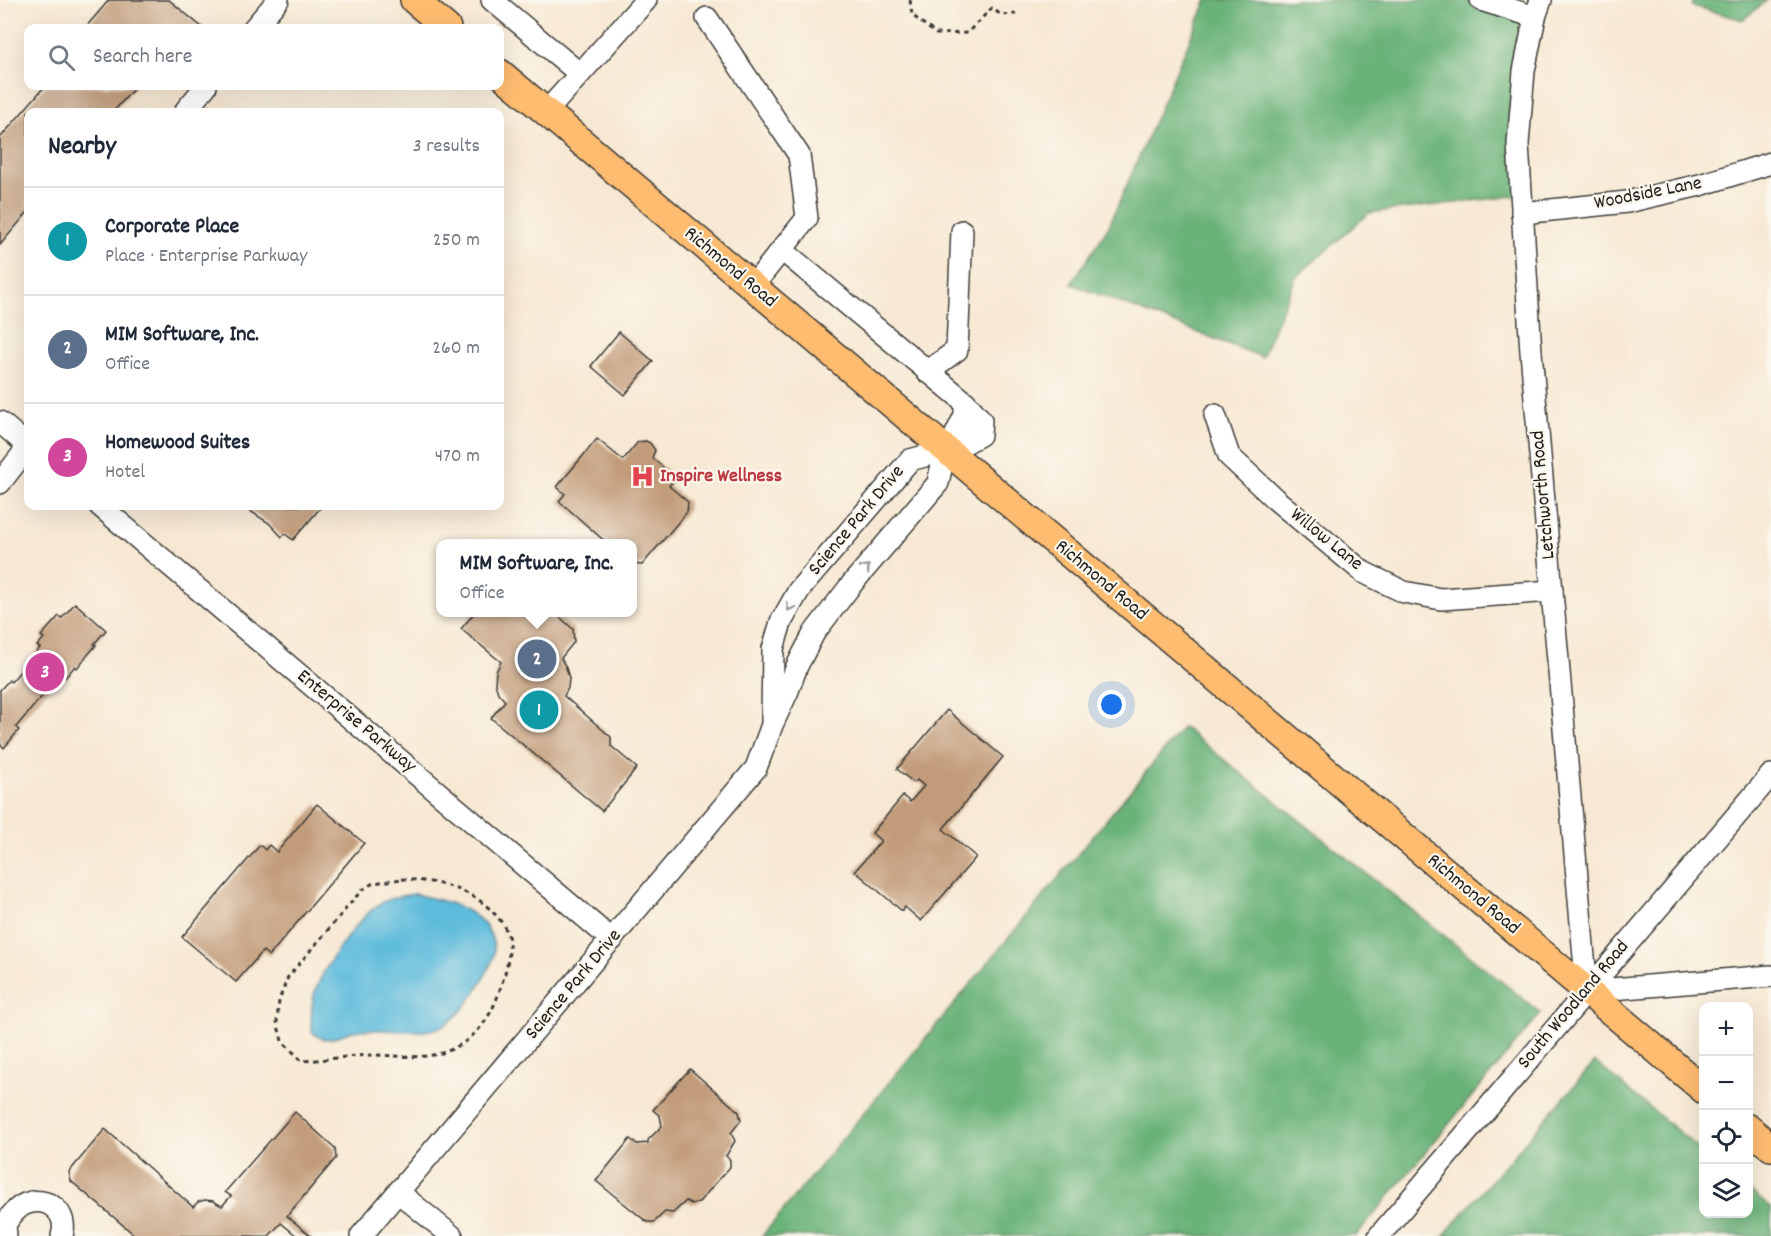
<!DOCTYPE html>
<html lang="en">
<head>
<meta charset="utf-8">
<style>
	body { margin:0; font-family:Dekko,sans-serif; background:#f6f6f7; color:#1f2937 }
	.controls { position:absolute; right:18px; bottom:18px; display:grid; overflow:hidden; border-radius:12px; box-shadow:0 6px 24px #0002 }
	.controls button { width:54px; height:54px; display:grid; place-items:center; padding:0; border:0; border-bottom:2px solid #e0e1e3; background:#fff; color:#1f2937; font:30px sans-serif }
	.you { position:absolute; left:1112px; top:705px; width:21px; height:21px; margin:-15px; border:4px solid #fff; border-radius:50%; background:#1a73e8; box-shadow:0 0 0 9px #1a73e833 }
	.badge { display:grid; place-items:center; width:39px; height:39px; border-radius:50%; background:#0b8043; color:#fff; font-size:20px; font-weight:700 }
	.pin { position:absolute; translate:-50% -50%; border:3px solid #fff; box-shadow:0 2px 6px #0006 }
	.popup { position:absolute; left:436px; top:539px; width:201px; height:78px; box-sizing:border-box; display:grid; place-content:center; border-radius:12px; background:#fff; filter:drop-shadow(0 2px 4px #0005); font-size:20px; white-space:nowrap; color:#747a83 }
	.popup b { font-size:22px; color:#1f2937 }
	.popup::after { content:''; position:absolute; left:50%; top:100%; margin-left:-12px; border:12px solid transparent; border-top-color:#fff }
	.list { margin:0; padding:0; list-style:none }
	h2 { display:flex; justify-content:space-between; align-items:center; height:78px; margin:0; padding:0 24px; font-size:26px }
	h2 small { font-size:20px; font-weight:400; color:#747a83 }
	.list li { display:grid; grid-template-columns:39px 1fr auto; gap:18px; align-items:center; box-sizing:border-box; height:108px; padding:0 24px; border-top:2px solid #e0e1e3 }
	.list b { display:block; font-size:22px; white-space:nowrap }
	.list p { margin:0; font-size:20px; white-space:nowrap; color:#747a83 }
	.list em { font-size:20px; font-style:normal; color:#747a83 }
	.icon { flex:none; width:33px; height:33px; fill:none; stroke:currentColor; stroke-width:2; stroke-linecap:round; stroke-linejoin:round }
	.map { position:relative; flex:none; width:1771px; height:1236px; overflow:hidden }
	.search { position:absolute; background:#fff; box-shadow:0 6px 24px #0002; left:24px; top:24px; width:480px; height:66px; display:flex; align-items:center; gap:15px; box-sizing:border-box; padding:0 21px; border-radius:12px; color:#747a83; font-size:22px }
	.panel { position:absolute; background:#fff; box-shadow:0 6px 24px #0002; left:24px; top:108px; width:480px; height:402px; border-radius:12px }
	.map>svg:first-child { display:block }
</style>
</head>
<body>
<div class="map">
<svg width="1771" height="1236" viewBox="0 0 1771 1236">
	<rect width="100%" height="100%" fill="#fbf7ec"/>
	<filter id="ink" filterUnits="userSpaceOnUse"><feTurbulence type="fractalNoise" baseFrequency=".0167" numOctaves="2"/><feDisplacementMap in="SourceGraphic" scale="12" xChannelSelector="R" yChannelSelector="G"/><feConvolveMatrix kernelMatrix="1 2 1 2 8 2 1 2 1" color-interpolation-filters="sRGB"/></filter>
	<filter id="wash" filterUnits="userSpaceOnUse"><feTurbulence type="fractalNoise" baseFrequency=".008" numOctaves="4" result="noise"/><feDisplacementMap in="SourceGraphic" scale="24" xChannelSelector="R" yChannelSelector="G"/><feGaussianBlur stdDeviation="1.35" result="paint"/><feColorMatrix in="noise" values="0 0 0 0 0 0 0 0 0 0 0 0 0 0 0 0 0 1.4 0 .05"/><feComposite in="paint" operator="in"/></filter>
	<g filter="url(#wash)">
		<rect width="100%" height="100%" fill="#f7e8d3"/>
		<g fill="#69b278" stroke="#42674a" stroke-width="1.5">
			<path d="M1207 0H1481L1535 17 1521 195 1369 213 1296 277 1262 357 1071 284 1108 228Z"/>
			<path d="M1694 0H1767L1743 20 1692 6Z"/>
			<path d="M1183 727 1541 1013 1356 1236H762Z"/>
			<path d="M1595 1062 1703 1152 1704 1214H1748L1749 1190 1771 1208V1236H1443Z"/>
		</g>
		<path fill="#5dbbdb" stroke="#3c6c7c" stroke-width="1.5" d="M414 894C446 901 492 910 494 950 494 963 484 977 478 988 470 1002 456 1020 441 1027 416 1037 380 1026 354 1031 337 1034 328 1047 312 1032 311 1021 311 1009 313 999 318 973 359 915 383 902 393 897 403 895 414 894Z"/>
		<g id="blocks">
			<g fill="#c29c7a">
				<path d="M109 0H169L203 28H85Z"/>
				<path d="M45 86H136L113 112H28V212L0 245V138Z"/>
				<path d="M619 332 653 361 625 395 591 366Z"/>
				<path d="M597 439 623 460 638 442 646 441 650 443 655 450 652 458 676 478 669 486 688 502 687 512 642 565 633 564V544H608L559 501 565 494 557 487Z"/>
				<path d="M242 506H322L293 540 285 534 282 537 269 523Z"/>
				<path d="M75 603 106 630 94 644 96 645 77 668 75 666 65 678 63 676 57 682 55 681 16 727 19 730 4 748 0 744V690L9 680 11 682 40 648 37 646 44 638 41 636 59 616 62 618Z"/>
				<path d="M475 612H554L573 629 574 642 561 658 566 668 569 678 568 688 564 696 611 737V746L637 768 602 811 491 718 505 701 498 693 495 683 496 672 501 662 461 629Z"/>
				<path d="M947 710 1003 757 943 829 976 857 921 921 905 907 902 911 855 871 881 841 872 833 903 796 910 802 924 786 917 780 914 783 897 769Z"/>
				<path d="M317 804 364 843 269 956 263 951 236 982 182 937 260 845 265 850 269 845 277 852Z"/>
				<path d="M690 1069 739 1112 741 1120 731 1133 735 1141 726 1156 730 1160V1167L699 1202 692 1204 686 1201 673 1213 665 1212 654 1222H647L596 1181 630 1139 637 1144 648 1143V1140L662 1126 660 1116 653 1110Z"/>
				<path d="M295 1112 335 1148 336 1158 287 1216 311 1236H297L281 1223 269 1236H136L71 1181 69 1172 105 1129 193 1207 198 1202 205 1200 213 1201 222 1206 231 1196 225 1192Z"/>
			</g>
		</g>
	</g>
	<g filter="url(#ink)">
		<use href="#blocks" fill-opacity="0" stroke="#3d3b37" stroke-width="1.5"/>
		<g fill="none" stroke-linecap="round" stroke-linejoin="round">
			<defs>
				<g id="minor">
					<path d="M492 0 580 74"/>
					<path d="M1481 0 1535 17"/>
					<path d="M1541 0 1535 17 1524 71 1518 144 1531 352 1587 991"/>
					<path d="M707 18 799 155 807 218 752 287"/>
					<path d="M254 28 278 0"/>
					<path d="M186 110 206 86"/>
					<path d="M546 112 646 0"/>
					<path d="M1522 213 1627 202 1700 185 1771 163"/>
					<path d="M927 372 957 350 962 231"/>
					<path d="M1215 415 1229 456 1275 499 1363 572 1404 592 1441 599 1552 591"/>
					<path d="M0 422 28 446"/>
					<path d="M0 483 28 447"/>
					<path d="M100 506 612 940"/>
					<path d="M772 721 773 649 781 622 799 590 910 460 958 447 980 435 981 420 965 402 782 250"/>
					<path d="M1587 991 1771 976"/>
					<path d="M398 1192 452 1236"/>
					<path d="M6 1236 5 1224C10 1217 16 1208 25 1204 48 1195 69 1213 62 1236"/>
					<path d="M361 1236 756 768 772 725 787 693 797 666 814 633 851 585 938 483 945 451 954 438 965 415V402"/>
					<path d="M1379 1236 1771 775"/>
				</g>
				<g id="major">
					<path d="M414 0 447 28"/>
					<path d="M500 73 1704 1090"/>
					<path d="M1748 1128 1771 1147"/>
				</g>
			</defs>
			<use href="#minor" stroke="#3d3b37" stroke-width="24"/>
			<use href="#major" stroke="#3d3b37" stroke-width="30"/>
			<g stroke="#3d3b37" stroke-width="3" stroke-dasharray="4.5 4.5" stroke-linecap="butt">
				<path d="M910 0 912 15 936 34 967 33 992 8 1001 15 1016 14"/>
				<path d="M494 112 495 111"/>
				<path d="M402 879C435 881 467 887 491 910 499 918 508 929 509 941 510 957 506 971 501 986 494 1011 480 1035 456 1047 428 1062 400 1055 371 1055 348 1056 325 1060 302 1061L282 1041 277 1022 279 1000 288 977 361 891 373 883Z"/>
			</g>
			<use href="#minor" stroke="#fff" stroke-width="21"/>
			<use href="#major" stroke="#febc70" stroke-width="27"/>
		</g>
		<defs><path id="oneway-chevron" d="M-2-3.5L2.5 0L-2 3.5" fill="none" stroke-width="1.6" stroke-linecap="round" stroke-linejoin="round" transform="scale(1.5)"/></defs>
		<g stroke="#999">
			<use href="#oneway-chevron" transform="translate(866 568) rotate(-50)"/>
			<use href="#oneway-chevron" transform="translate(790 607) rotate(118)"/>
		</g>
	</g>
	<defs>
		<symbol id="hospital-bare" viewBox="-9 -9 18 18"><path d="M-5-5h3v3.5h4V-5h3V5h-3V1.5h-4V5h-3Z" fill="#e0444e" stroke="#fbf7ec" stroke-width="2.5" paint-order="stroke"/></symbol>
	</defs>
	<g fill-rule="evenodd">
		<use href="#hospital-bare" x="626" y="460" width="33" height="33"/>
	</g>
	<g text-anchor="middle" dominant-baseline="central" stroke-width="4.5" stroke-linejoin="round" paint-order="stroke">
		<g font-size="20" fill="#1c1c1c" stroke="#fbf7ec">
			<text transform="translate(1648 194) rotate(-11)">Woodside Lane</text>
			<text transform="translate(730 268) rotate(40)">Richmond Road</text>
			<text transform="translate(1544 495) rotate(-95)">Letchworth Road</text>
			<text transform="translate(857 521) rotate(-50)">Science Park Drive</text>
			<text transform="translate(1326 540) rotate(39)">Willow Lane</text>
			<text transform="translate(1101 581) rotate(40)">Richmond Road</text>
			<text transform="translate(356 722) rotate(40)">Enterprise Parkway</text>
			<text transform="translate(1473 895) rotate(40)">Richmond Road</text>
			<text transform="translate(574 985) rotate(-50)">Science Park Drive</text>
			<text transform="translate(1574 1005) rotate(-50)">South Woodland Road</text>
		</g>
		<g font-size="20" font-weight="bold" fill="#be3a42" stroke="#fbf7ec" text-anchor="start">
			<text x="660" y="477">Inspire Wellness</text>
		</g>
	</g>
</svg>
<div class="controls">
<button>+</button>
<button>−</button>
<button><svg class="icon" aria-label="locate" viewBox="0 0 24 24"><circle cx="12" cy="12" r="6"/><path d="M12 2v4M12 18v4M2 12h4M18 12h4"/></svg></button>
<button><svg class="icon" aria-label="layers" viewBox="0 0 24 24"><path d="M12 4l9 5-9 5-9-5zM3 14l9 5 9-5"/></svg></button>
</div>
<div class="you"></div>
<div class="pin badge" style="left:539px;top:710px;background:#0f9aa8">1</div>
<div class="pin badge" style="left:537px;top:659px;background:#5c6f8a">2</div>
<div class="popup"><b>MIM Software, Inc.</b>Office</div>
<div class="pin badge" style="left:45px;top:672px;background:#d1479c">3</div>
<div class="search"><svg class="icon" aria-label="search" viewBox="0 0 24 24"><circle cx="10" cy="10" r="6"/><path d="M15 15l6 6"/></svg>Search here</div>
<section class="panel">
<h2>Nearby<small>3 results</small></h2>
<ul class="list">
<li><span class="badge" style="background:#0f9aa8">1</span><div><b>Corporate Place</b><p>Place · Enterprise Parkway</p></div><em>250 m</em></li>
<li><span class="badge" style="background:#5c6f8a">2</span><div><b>MIM Software, Inc.</b><p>Office</p></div><em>260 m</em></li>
<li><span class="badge" style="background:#d1479c">3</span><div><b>Homewood Suites</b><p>Hotel</p></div><em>470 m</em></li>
</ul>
</section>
</div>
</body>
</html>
